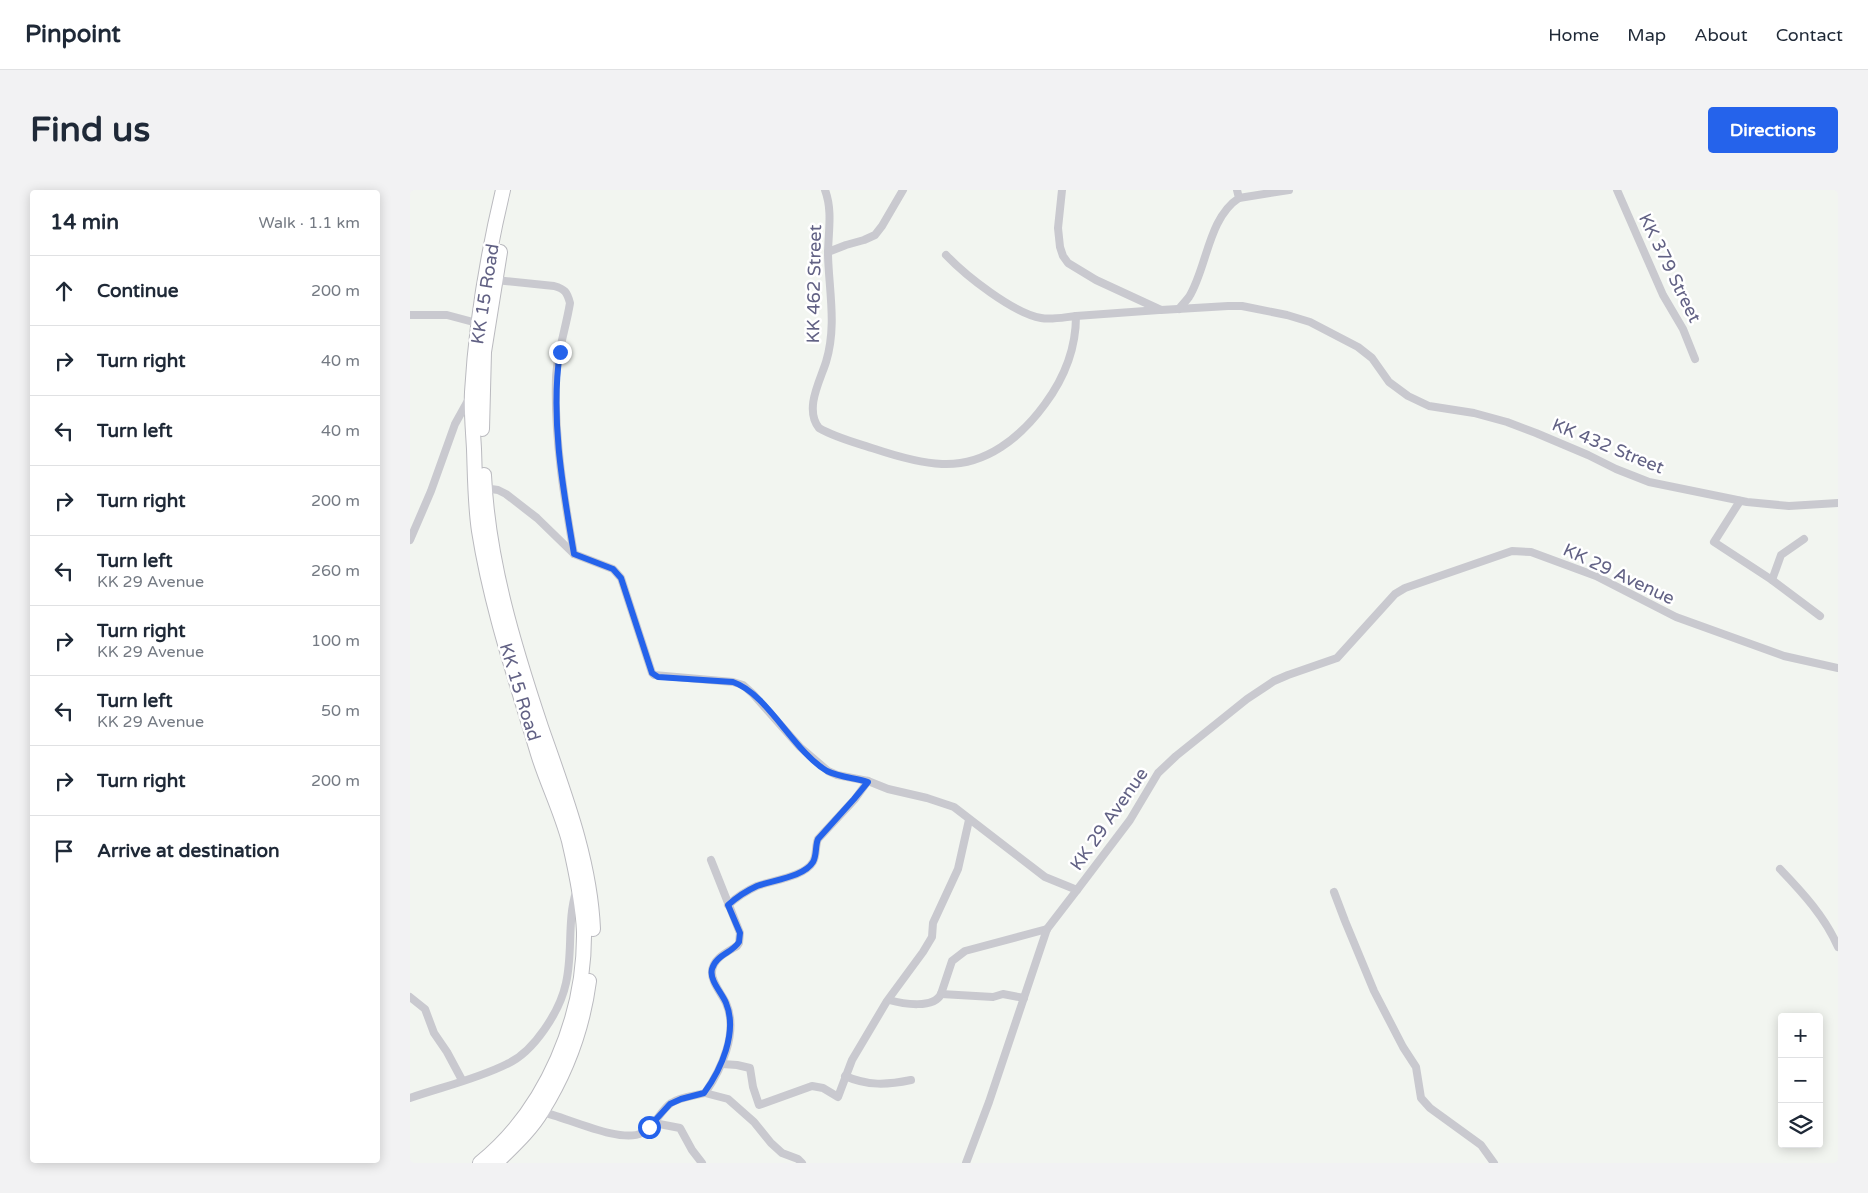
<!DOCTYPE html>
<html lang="en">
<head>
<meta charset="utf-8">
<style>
	body { margin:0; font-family:"Varela Round",sans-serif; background:#f2f2f3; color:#1f2937 }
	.controls { position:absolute; right:15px; bottom:15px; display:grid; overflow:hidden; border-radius:5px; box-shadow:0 2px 12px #0003 }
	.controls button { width:45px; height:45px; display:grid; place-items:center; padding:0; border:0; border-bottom:1px solid #e0e1e3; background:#fff; color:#1f2937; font:25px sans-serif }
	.stop { position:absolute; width:15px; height:15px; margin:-11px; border:4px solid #2563eb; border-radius:50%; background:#fff }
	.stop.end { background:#2563eb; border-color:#fff; box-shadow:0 1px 5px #0008 }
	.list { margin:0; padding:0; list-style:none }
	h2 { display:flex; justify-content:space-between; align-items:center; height:65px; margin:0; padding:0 20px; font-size:21px }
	h2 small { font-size:16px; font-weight:400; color:#747a83 }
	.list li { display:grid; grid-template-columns:32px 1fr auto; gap:15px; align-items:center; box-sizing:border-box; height:70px; padding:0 20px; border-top:1px solid #e0e1e3 }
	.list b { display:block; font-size:19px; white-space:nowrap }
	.list p { margin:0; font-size:16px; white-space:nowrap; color:#747a83 }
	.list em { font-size:16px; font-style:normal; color:#747a83 }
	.icon { flex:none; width:28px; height:28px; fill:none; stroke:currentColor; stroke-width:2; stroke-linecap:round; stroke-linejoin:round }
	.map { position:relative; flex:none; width:1428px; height:973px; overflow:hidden; border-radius:5px }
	header { display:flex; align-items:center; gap:30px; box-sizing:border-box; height:70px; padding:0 25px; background:#fff; border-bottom:1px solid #e0e1e3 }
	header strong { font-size:24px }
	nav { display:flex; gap:28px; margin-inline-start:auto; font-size:18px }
	.intro { display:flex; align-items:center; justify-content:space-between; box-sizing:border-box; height:120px; padding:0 30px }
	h1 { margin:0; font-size:35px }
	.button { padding:12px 22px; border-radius:5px; background:#2563eb; color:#fff; font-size:18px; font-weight:700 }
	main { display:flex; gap:30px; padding:0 30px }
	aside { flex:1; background:#fff; border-radius:5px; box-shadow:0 2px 12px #0003 }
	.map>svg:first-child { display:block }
</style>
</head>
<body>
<header>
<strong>Pinpoint</strong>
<nav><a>Home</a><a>Map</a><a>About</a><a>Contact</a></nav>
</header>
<div class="intro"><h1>Find us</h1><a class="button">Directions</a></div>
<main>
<aside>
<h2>14 min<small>Walk · 1.1 km</small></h2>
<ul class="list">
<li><svg class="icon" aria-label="ahead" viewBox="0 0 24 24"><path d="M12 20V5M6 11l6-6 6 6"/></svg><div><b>Continue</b></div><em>200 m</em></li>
<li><svg class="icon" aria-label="right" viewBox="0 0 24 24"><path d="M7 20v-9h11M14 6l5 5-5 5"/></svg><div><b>Turn right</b></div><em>40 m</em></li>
<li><svg class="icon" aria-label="left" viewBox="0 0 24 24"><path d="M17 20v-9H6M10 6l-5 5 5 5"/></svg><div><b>Turn left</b></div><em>40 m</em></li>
<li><svg class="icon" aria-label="right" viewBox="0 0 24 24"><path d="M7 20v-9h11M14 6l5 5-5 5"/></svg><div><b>Turn right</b></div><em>200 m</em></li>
<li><svg class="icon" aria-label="left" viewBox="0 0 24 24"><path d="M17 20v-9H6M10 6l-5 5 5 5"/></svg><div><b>Turn left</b><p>KK 29 Avenue</p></div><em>260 m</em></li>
<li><svg class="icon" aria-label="right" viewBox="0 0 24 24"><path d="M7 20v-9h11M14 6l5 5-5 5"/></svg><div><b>Turn right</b><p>KK 29 Avenue</p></div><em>100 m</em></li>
<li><svg class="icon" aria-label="left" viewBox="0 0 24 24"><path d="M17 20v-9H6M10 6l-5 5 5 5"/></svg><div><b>Turn left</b><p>KK 29 Avenue</p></div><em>50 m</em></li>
<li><svg class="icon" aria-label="right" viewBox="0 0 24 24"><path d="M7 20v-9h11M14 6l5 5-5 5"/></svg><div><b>Turn right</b></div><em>200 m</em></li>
<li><svg class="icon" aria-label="arrive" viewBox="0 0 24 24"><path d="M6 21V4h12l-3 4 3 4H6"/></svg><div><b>Arrive at destination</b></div></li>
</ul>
</aside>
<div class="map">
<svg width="1428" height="973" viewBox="0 0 1428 973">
	<rect width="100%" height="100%" fill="#f2f5f0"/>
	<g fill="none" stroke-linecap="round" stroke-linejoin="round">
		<defs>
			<g id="trunk">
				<path d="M72 239 74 162 90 62"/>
				<path d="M74 285C78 371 104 456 131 537 154 603 180 669 183 739"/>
				<path d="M70 973C137 919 175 826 174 742 173 715 165 677 159 651 151 621 137 593 128 564 106 490 81 417 69 341 65 314 65 286 64 259 63 240 61 221 62 202 66 134 77 67 93 0"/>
				<path d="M86 973C102 957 121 940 132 921 157 881 173 836 179 791"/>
			</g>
		</defs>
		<use href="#trunk" stroke="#bababf" stroke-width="16"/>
		<g stroke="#c9c9cf" stroke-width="8">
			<path d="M415 0C423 21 418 43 418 65 419 101 427 136 416 172 410 191 394 219 409 238 426 248 447 253 465 259 486 266 510 273 532 274 576 276 611 247 635 214 655 187 666 159 666 126L749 120"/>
			<path d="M652 0 648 38 650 57 653 66 658 73 686 90 751 120 818 116H832L877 125 900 132 948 157 962 168 979 192 998 206 1019 216 1064 223 1097 232 1126 243 1178 265 1206 279 1239 292 1337 312 1379 316 1428 313"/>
			<path d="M1207 0 1253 105 1273 139 1285 169"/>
			<path d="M829 8 879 0"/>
			<path d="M418 62 436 55 454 50 465 45 472 36 493 0"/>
			<path d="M536 65C556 86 603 123 631 128 642 130 655 127 666 126"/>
			<path d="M85 90 144 96C155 99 157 102 160 113 156 138 147 163 146 188 144 247 154 307 164 364"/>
			<path d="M769 119C772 115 776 111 779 107 797 78 798 28 829 8L827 0"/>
			<path d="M0 125H37L67 133"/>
			<path d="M74 298 88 300 96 304 127 328 164 364 203 379 211 388 242 483 244 485 323 492 333 495 343 504 390 557 418 581 427 585 458 591 478 599 517 608 544 617 635 687 667 700 720 630 748 583 766 566 837 509 864 491 878 485 927 468 985 404 995 398 1102 361 1121 362 1186 386 1266 427 1374 466 1428 478"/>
			<path d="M1330 311 1304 352 1362 390 1371 365 1394 349"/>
			<path d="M0 350 21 301 45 234 60 207"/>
			<path d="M1362 390 1410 426"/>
			<path d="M1370 679C1393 703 1415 727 1428 757"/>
			<path d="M924 702 935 731 964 801 993 857 1006 877 1011 908 1020 918 1071 955 1084 973"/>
			<path d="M318 715C327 707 336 701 347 696 363 690 394 687 403 672 407 665 405 656 408 649L445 609 458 591"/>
			<path d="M531 804 583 807 593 804 614 808"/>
			<path d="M0 807 15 819 24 843 37 862 52 890"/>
			<path d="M479 810C493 814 524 819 531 804L542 771 555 761 637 739"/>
			<path d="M312 874 327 875 340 878 343 897 349 915 402 896 413 898 428 907 442 870 477 811 513 762 522 747 523 733 548 679 559 630"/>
			<path d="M435 886C458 896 477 895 501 890"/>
			<path d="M295 903 318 909 344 932 361 953 372 963 388 969 392 973"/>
			<path d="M0 908C32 897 67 889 97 874 124 862 150 821 156 793 163 763 157 731 166 702"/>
			<path d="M132 922C156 927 210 954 232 943 245 936 250 921 261 913 270 907 284 906 295 903 311 880 329 842 316 813 312 804 301 792 302 782 302 769 317 762 327 756L329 753 330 743 301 670"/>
			<path d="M244 933 270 938 282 960 292 973"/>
			<path d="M556 973 579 912 637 739 667 700"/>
		</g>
		<use href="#trunk" stroke="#fff" stroke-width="14"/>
	</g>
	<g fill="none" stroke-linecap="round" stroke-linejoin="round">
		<path stroke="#2563eb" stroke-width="6" d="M150 162C140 228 153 299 164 364L203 379 211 388 242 483 248 487 323 492C358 504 383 561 417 581 429 587 445 588 458 592L444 609 408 649C405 656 407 665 403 672 394 687 363 690 347 696 336 701 327 707 318 715L330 743 329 752C322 763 306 765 302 779 299 790 312 803 316 813 328 842 311 880 294 903L271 909 260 914 239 937"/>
	</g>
	<g text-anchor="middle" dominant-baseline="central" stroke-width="5" stroke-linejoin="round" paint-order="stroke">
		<g font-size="18" fill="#616184" stroke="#fff">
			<text transform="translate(1260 78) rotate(64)">KK 379 Street</text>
			<text transform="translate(404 94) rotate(-89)">KK 462 Street</text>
			<text transform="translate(75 104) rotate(-81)">KK 15 Road</text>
			<text transform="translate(1198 256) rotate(22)">KK 432 Street</text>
			<text transform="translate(1209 384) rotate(25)">KK 29 Avenue</text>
			<text transform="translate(110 502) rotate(73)">KK 15 Road</text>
			<text transform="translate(699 629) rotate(-55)">KK 29 Avenue</text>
		</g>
	</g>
</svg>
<div class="controls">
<button>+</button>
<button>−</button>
<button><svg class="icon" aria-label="layers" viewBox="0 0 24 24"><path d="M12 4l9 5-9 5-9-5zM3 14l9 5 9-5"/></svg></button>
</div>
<div class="stop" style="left:239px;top:937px"></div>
<div class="stop end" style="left:150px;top:162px"></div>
</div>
</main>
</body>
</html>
